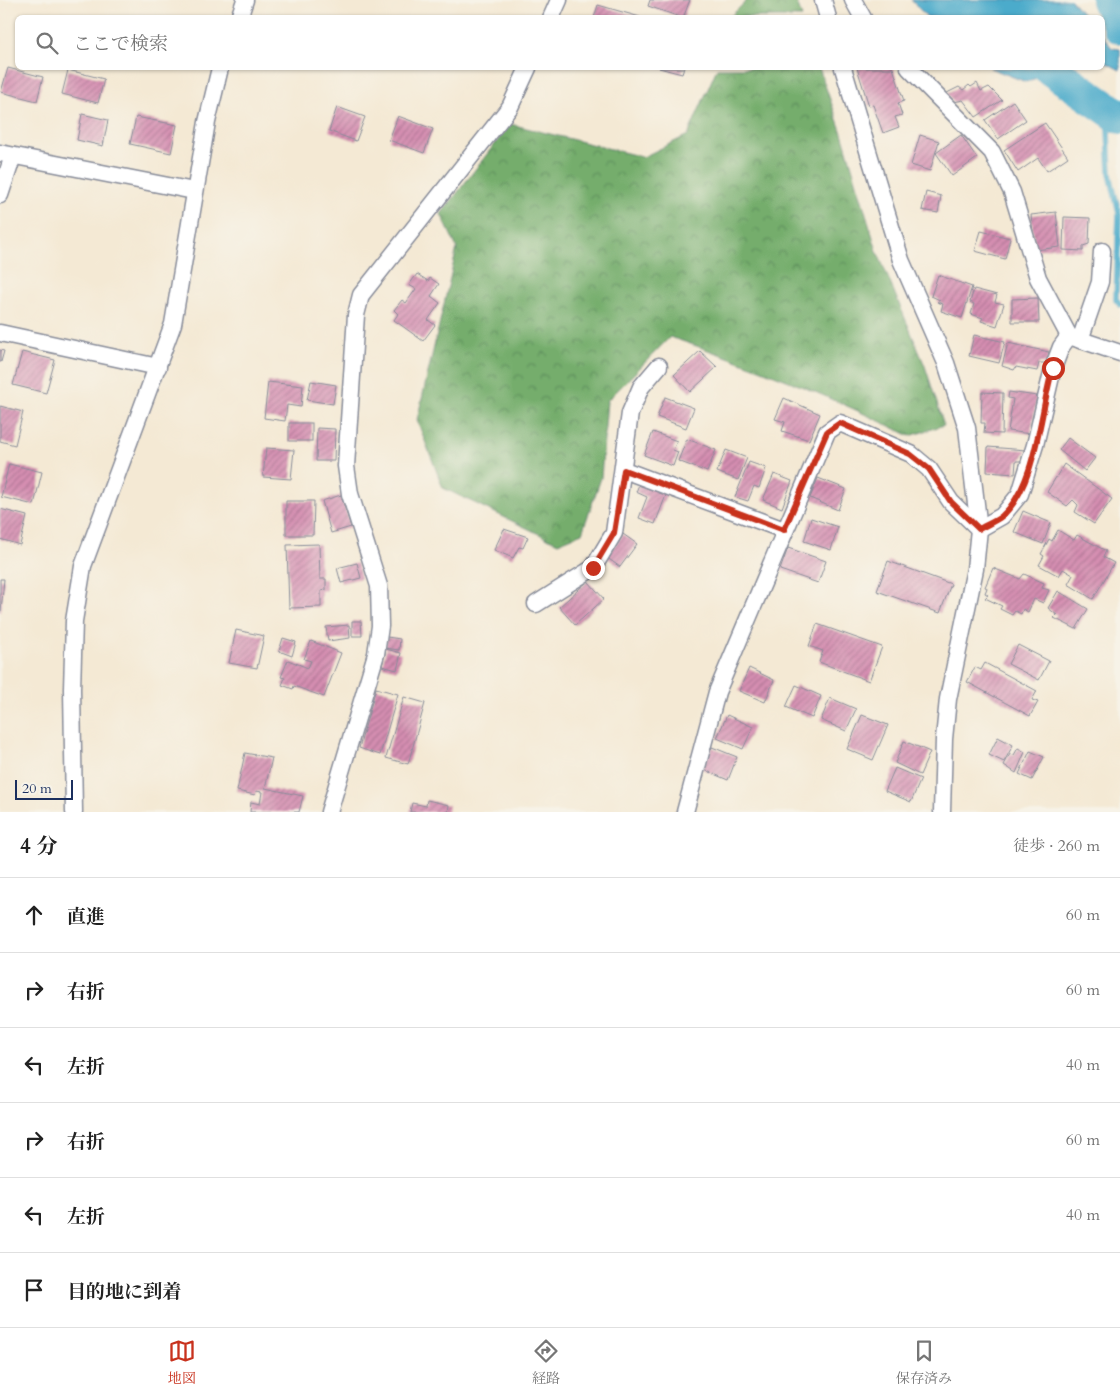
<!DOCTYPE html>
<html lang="ja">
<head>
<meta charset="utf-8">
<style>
	body { margin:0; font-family:Cardo,"Noto Serif JP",serif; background:#f2f2f2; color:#222 }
	.scale { position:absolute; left:15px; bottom:12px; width:58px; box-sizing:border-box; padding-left:5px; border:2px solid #1b2f5e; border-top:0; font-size:14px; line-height:18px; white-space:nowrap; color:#1b2f5e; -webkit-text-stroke:4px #f7f3e8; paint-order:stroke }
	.stop { position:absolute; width:15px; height:15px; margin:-11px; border:4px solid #c8321e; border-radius:50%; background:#fff }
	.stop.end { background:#c8321e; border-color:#fff; box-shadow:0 1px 5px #0008 }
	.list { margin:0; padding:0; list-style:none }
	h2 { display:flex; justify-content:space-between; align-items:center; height:65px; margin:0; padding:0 20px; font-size:21px }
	h2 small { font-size:16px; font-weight:400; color:#767676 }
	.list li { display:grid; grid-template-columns:32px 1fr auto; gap:15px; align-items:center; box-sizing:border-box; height:75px; padding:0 20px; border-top:1px solid #e0e0e0 }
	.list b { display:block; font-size:19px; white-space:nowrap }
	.list em { font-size:16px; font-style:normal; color:#767676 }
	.icon { flex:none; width:28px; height:28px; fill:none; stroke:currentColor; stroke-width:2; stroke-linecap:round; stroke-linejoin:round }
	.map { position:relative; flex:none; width:1120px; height:812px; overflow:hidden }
	.search { position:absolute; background:#fff; box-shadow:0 1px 4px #0004; left:15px; right:15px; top:15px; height:55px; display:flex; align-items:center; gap:12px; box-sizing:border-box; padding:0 18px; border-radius:8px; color:#767676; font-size:19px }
	.sheet { height:515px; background:#fff }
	nav { display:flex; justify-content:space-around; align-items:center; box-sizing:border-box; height:70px; border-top:1px solid #e0e0e0; background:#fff; font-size:14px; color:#767676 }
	nav a { display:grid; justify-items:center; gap:2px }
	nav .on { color:#c8321e }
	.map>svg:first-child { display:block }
</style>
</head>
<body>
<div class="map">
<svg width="1120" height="812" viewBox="0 0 1120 812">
	<defs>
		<pattern id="forest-crowns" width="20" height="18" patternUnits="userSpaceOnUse" patternTransform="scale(1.25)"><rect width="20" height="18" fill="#74ad6c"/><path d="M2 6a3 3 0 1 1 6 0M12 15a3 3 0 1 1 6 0" fill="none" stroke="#5e8d5c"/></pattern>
		<pattern id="building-hatch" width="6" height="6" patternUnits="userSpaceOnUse" patternTransform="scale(1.25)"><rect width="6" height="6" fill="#d58eb1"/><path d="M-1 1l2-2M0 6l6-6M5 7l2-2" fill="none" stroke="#ac7493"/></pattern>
	</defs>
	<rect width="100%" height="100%" fill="#f7f3e8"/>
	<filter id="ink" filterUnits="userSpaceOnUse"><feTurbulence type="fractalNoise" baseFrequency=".02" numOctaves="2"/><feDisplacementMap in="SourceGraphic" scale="10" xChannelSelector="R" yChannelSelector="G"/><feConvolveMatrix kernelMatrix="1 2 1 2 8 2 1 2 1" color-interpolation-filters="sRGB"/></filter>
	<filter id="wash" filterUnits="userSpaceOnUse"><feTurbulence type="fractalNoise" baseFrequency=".0096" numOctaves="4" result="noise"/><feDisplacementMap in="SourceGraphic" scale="20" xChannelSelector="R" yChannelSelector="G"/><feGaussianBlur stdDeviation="1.12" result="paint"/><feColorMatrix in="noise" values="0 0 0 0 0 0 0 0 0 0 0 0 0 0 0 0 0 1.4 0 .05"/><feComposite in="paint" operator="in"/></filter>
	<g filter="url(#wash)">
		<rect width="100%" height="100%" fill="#f4e9d4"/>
		<g fill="url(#forest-crowns)" stroke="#486e65">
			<path d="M747 0H796L802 17H730Z"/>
			<path d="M717 68H819L843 136 877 251 925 366 944 425 910 436C832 397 752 364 670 337L607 401 601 478 582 533 558 543 443 488 417 420 457 248 441 214 510 124 643 157 688 135Z"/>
		</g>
		<g fill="#4cabcb" stroke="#346d94">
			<path d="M911 0H1071L1086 17H927Z"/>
			<path d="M1103 36 1112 48 1120 49V70L1103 61Z"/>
			<path d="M990 68H1063L1026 82Z"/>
		</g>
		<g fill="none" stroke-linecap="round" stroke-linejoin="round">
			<path stroke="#4cabcb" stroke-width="5.5" d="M1107 108 1110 174 1119 214 1116 300 1120 305"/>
			<g stroke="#4cabcb" stroke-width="34">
				<path d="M1108 0 1120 27"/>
				<path d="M1049 68 1120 117"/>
			</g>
		</g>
		<g id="blocks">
			<g fill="url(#building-hatch)">
				<path d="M650 0H690L683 18 648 6Z"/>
				<path d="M598 5 640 17V18H594Z"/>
				<path d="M8 68 43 77 37 101 1 92Z"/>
				<path d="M659 68H684L682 74Z"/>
				<path d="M857 68H893L904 101 898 103 902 115 895 117 899 127 883 133 873 105 869 106Z"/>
				<path d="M68 70 104 79 98 103 62 94Z"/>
				<path d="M977 83 981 91 989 87 1002 100 976 117 963 100 954 102 947 93 959 87 963 90 969 85 971 87Z"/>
				<path d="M1013 101 1026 120 998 139 985 120Z"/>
				<path d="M337 107 365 117 356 141 329 131Z"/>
				<path d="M82 114 108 120 103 146 77 140Z"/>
				<path d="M398 116 433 129 424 153 389 140Z"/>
				<path d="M136 117 177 125 171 153 130 144Z"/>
				<path d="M1045 123 1068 157 1047 171 1038 158 1018 172 1004 150Z"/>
				<path d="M920 135 939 141 930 171 911 165Z"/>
				<path d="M961 135 977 158 952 176 936 153Z"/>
				<path d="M926 192 941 196 938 213 922 210Z"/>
				<path d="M1056 212 1060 247 1035 250 1031 215Z"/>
				<path d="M1064 217 1090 218 1089 244 1083 246V251L1063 250Z"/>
				<path d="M981 231 1010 238 1005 259 975 251Z"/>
				<path d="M417 274 428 281 430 278 439 284 431 296 440 303 428 320 435 325 423 341 394 320 398 314 394 310 402 300 406 303 416 289 409 285Z"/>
				<path d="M938 275 972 287 962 318 941 311 943 304 937 302 940 300 931 296Z"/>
				<path d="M974 289 997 295 995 302 1004 304 997 326 981 321 983 318 971 314 974 304 970 302Z"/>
				<path d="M1038 298 1039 322H1012V299Z"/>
				<path d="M974 335 1005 342 999 363 969 356Z"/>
				<path d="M1008 343 1049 352 1047 363H1039L1037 371 1016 367 1014 370 1002 366Z"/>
				<path d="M0 350 4 351 1 362H0Z"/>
				<path d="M700 351 717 367 690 392 674 375Z"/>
				<path d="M22 352 55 360 46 393 13 385Z"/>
				<path d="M311 381 336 385 333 404 307 400Z"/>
				<path d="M268 382 303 386 301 407 287 405 285 421 264 418Z"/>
				<path d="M982 392 1003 393 1002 434 984 433 985 423H981Z"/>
				<path d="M1009 392 1037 396 1031 434 1008 431 1013 399 1008 398Z"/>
				<path d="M665 397 694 408 686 428 657 417Z"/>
				<path d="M784 398 820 414 809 440 782 431 785 422 775 419Z"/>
				<path d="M0 406 23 412 15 445 0 441Z"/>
				<rect x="289" y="423" width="23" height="18"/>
				<path d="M317 428 335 429 334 461H316Z"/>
				<path d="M653 432 677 441 673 450 678 452 673 466 644 455Z"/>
				<path d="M1068 438 1095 458 1085 471 1059 450Z"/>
				<path d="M687 439 716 450 707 472 678 461Z"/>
				<path d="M988 447 1026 450 1021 461H1016L1015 474 987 472Z"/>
				<path d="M266 448 294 450 291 479 263 477Z"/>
				<path d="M726 450 747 458 738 480 717 472Z"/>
				<path d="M749 462 766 468 759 488 754 486 748 501 735 497Z"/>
				<path d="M9 464 42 472 34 505 1 497Z"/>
				<path d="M1064 464 1112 499 1094 524 1075 512 1078 505 1073 500 1067 506 1047 492Z"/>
				<path d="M774 474 792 481 782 508 763 500Z"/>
				<path d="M818 478 846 489 838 510 810 498Z"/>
				<path d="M640 482 668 490 655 524 639 518 647 497 636 492Z"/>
				<path d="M341 495 351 527 331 533 322 501Z"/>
				<path d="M286 501H314L313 535H286Z"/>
				<path d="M0 509 27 516 20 545 0 539Z"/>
				<path d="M1023 511 1051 523 1043 544 1014 532Z"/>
				<path d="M811 518 838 527 831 550 804 541Z"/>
				<path d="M504 529 528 537 523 548 519 547 513 558 494 550Z"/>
				<path d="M1058 530 1074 540 1077 535 1106 551 1103 557 1114 563 1093 599 1068 584 1073 575 1063 569 1059 576 1039 565 1044 556 1041 554 1049 539 1052 541Z"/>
				<path d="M623 534 637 544 620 567 606 557Z"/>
				<path d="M319 544 320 579H326V590L321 591V607L289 608 287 545Z"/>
				<path d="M788 548 826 561 818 583 780 570Z"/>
				<path d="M888 561 951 584 940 613 877 591Z"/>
				<path d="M357 563 361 578 341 583 337 568Z"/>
				<path d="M993 568 1020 579 1024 574 1044 583 1042 588 1049 590 1043 603 1034 599 1028 612 1023 609 1021 614 1015 611 1012 615 1000 609 1002 606 985 598 988 595 985 593 987 588 985 587Z"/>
				<path d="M0 579H4L1 612H0Z"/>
				<path d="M588 581 604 599 575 625 559 607Z"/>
				<path d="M1058 591 1088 609 1076 629 1054 618 1057 615 1048 608Z"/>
				<path d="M352 621H361L362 636H352Z"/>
				<path d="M817 624 882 647 869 681 819 662 823 651 809 646Z"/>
				<path d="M349 625 350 638 328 641 326 627Z"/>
				<path d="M236 630 264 636 257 668 229 663Z"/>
				<path d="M387 637 400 639 399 650 385 648Z"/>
				<path d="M283 638 296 642 292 656 279 651Z"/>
				<path d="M311 641 341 653 324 697 294 686 293 689 282 685 285 678 281 677 288 660 308 668 311 661 304 659Z"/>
				<path d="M1018 645 1049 661 1039 680 1008 664Z"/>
				<path d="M386 649 401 653 397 670 382 666Z"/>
				<path d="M985 663 1037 691 1032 700 1038 702 1030 716 967 682 975 667 981 670Z"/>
				<path d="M749 668 774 680 765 702 739 691Z"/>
				<path d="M796 685 821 696 812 718 786 707Z"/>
				<path d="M376 688 398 694 380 755 359 748Z"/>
				<path d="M404 697 425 703 408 764 386 758Z"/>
				<path d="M830 698 856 709 846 731 821 720Z"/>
				<path d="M727 715 753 727 743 749 717 738Z"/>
				<path d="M862 715 888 725 873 760 847 749Z"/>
				<path d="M998 737 1013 745 1004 762 989 755Z"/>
				<path d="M904 741 930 752 920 775 895 763Z"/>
				<path d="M712 747 737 757 728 780 702 769Z"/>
				<path d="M1018 748 1025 752 1016 773 1004 765 1010 754 1014 755Z"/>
				<path d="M1030 751 1044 757 1032 780 1019 774Z"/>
				<path d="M245 753 272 758 265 788 303 796 299 812H250L251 802 260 804 262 792 256 791 255 795 237 791Z"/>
				<path d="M895 768 921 779 911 802 885 791Z"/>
				<path d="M427 800 449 805 448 812H410L412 803 426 806Z"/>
			</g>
		</g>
	</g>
	<g filter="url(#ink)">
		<use href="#blocks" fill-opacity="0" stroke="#888c99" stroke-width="1"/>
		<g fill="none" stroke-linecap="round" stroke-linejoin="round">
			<defs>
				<g id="minor">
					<path d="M823 0 828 18"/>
					<path d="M853 0 863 18"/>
					<path d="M239 18 245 0"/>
					<path d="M551 18 559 0"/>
					<path d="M843 68 901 260 946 363 967 428 979 529 975 569 948 699 944 739 942 812"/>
					<path d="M909 68 992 152 1012 192 1038 278 1069 336 1120 353"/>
					<path d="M0 153 194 191"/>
					<path d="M0 195 13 156"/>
					<path d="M0 333 158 367"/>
					<path d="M1080 340 1100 282 1102 251"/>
					<path d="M624 470 784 530"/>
					<path d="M536 604 593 568 614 533 630 413 641 387 659 366"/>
					<path d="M74 812 72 689 74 621 83 566 173 324 207 122 220 68"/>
					<path d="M329 812 376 654 380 626 379 586 350 494 346 466 356 315 361 295 510 107 528 68"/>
					<path d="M685 812 717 692 827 432 840 423 911 454 929 469 951 502 979 529 1002 516 1020 494 1035 445 1053 368 1061 347 1069 336"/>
				</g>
			</defs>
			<use href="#minor" stroke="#888c99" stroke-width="19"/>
			<use href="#minor" stroke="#fff" stroke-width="16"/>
		</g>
	</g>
	<g fill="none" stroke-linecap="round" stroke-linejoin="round" filter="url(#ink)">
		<path stroke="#c8321e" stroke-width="6" d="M593 568 614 533 624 470 784 530 827 432 840 423 910 454 929 469 951 502 979 529C986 525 996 521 1002 516 1037 485 1040 410 1053 368"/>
	</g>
</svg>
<div class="scale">20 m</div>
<div class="stop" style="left:1053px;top:368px"></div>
<div class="stop end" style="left:593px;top:568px"></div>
<div class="search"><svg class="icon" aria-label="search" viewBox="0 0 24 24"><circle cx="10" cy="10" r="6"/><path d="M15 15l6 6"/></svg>ここで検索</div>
</div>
<section class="sheet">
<h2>4 分<small>徒歩 · 260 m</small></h2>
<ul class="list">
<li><svg class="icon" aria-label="ahead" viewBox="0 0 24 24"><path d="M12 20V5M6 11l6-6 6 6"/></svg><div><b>直進</b></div><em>60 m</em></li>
<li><svg class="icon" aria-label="right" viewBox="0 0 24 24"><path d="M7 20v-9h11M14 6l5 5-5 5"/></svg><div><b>右折</b></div><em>60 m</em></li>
<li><svg class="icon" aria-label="left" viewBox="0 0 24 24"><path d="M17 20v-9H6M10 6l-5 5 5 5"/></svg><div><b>左折</b></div><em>40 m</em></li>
<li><svg class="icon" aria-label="right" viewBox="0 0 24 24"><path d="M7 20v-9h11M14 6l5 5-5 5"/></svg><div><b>右折</b></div><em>60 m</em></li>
<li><svg class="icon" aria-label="left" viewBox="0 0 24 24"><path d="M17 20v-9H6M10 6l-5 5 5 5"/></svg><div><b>左折</b></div><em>40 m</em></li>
<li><svg class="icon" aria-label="arrive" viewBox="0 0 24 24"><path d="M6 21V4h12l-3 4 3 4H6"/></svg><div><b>目的地に到着</b></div></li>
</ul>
</section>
<nav>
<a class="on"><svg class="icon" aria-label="map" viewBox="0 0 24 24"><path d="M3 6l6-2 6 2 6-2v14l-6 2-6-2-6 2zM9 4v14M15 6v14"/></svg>地図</a>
<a><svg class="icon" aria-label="directions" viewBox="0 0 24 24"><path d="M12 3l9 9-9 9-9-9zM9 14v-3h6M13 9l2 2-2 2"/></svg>経路</a>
<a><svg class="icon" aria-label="saved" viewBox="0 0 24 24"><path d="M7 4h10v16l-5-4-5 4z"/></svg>保存済み</a>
</nav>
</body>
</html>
